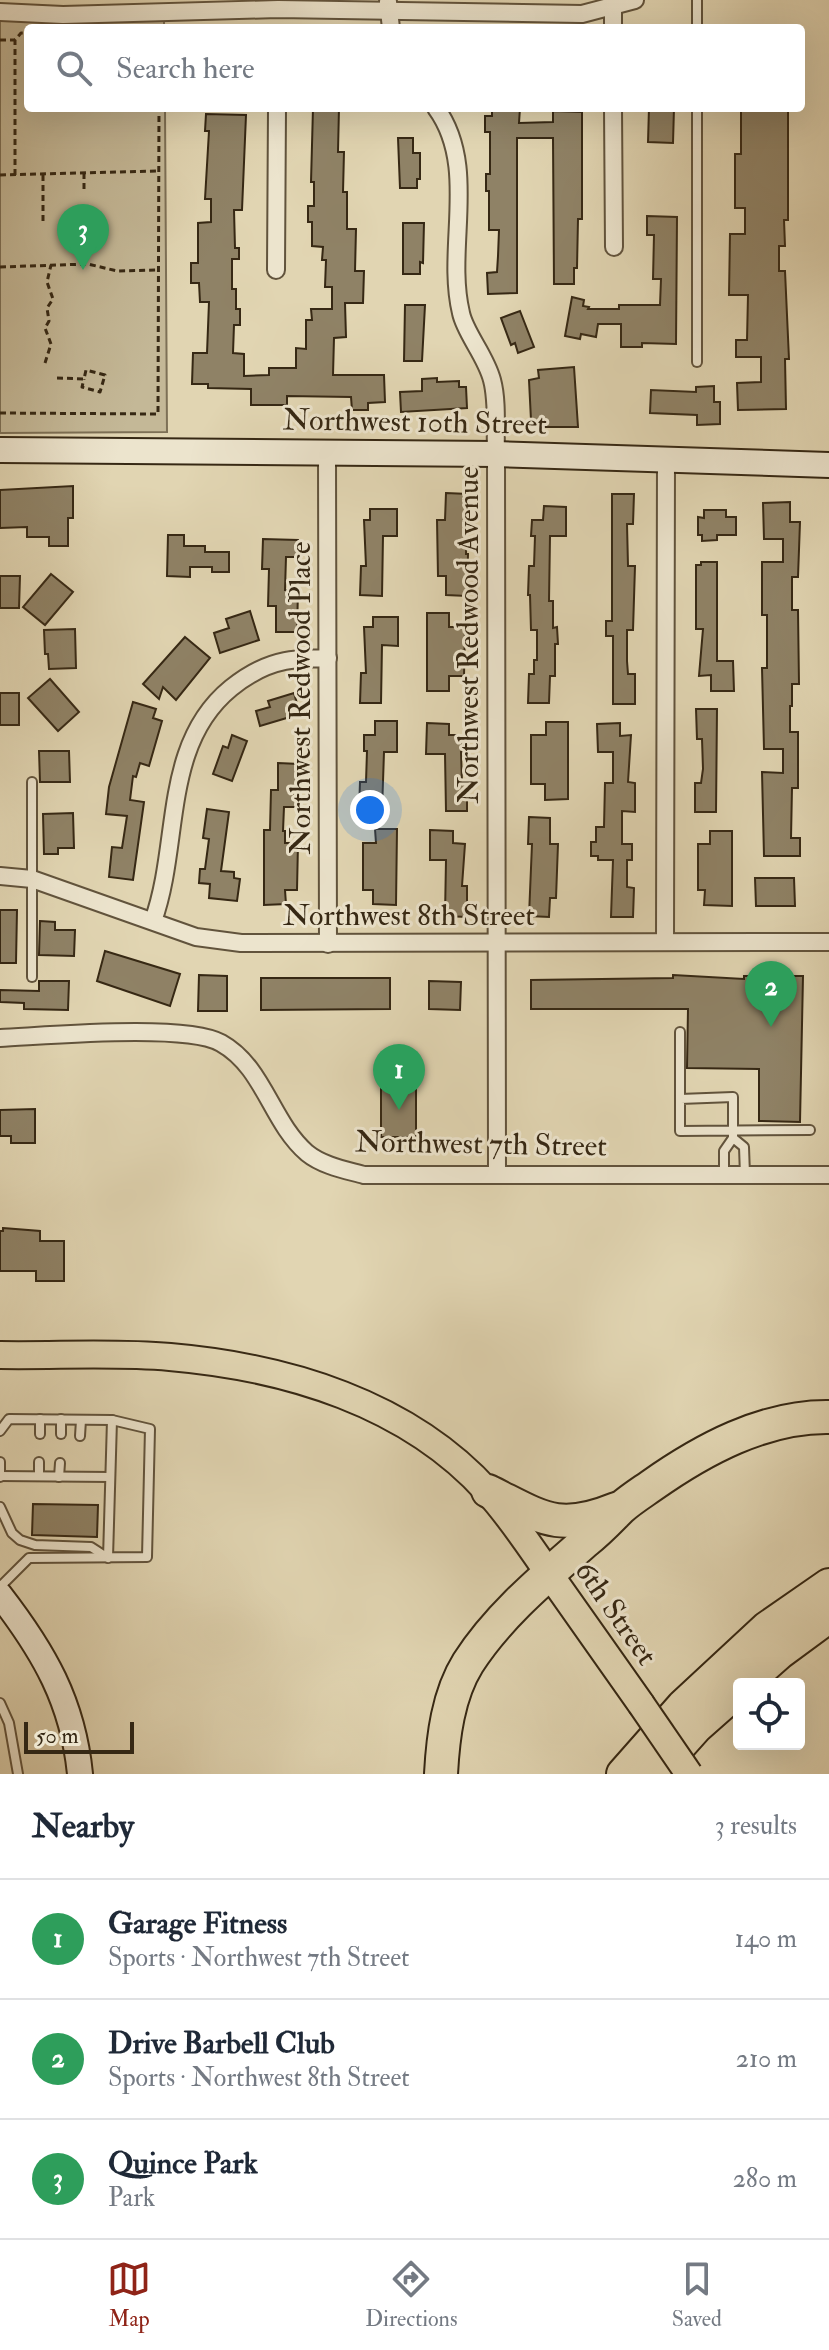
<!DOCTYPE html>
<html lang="en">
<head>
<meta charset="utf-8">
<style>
	body { margin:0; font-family:"IM FELL Double Pica",serif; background:#f6f6f7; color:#1f2937 }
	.controls { position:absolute; right:24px; bottom:24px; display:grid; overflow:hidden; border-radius:8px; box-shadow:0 8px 32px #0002 }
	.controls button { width:72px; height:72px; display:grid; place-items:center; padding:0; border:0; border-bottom:2px solid #e0e1e3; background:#fff; color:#1f2937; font:40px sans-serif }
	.scale { position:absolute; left:24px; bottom:20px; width:110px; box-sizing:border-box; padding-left:8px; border:4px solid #362814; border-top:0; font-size:22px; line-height:28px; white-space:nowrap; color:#362814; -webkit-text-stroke:6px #ece4cd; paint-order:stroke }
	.you { position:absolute; left:370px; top:810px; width:28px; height:28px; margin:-20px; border:6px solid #fff; border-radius:50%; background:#1a73e8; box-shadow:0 0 0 12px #1a73e833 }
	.badge { display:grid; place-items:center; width:52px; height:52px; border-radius:50%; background:#8f2418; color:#fff; font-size:26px; font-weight:700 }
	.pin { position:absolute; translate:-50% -66px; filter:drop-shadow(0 2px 4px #0008) }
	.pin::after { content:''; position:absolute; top:42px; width:28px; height:24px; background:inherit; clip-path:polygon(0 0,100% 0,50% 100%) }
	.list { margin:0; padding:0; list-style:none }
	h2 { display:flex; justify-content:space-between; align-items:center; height:104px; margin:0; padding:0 32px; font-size:34px }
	h2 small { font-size:26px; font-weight:400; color:#747a83 }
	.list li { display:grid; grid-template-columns:52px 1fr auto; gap:24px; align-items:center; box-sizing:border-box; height:120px; padding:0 32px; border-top:2px solid #e0e1e3 }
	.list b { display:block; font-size:30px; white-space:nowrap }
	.list p { margin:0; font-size:26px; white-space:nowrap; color:#747a83 }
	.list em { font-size:26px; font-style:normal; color:#747a83 }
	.icon { flex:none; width:44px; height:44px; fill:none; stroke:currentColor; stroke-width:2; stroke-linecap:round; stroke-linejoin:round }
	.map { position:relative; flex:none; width:829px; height:1774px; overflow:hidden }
	.search { position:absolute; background:#fff; box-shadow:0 8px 32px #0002; left:24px; right:24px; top:24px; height:88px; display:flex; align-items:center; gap:20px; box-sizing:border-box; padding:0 28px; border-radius:8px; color:#747a83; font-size:30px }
	.sheet { height:464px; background:#fff }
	nav { display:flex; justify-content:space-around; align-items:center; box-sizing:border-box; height:112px; border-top:2px solid #e0e1e3; background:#fff; font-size:22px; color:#747a83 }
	nav a { display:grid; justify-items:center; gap:4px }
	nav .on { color:#8f2418 }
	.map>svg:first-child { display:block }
</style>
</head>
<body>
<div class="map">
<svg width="829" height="1774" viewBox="0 0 829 1774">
	<rect width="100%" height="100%" fill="#e1d5b2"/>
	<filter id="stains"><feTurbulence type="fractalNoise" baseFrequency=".0025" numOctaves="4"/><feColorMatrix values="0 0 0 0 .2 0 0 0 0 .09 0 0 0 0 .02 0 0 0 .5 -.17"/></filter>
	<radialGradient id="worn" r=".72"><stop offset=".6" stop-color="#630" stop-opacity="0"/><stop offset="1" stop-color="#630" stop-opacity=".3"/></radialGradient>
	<path fill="#c4b897" stroke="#7d7056" stroke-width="2" d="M164 19V28H28V108H165L167 432 0 433V20Z"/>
	<g fill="#8f8266" stroke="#362814" stroke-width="2">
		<path d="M313 108H339L338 152H344L343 192H347V229H356L355 271H364L363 303H345L346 337 334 338 333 375H384L385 402 368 403V410H352L351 397 287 396V405H251V389L208 388V384H192L193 353H207L209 302H200L199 283H191V263H198V223L211 222V199H205L209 131H205L206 114 246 115 242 210H234L235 248H239V259H232V289H236V309H240V325H234L233 353 244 354V376L269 375V368H296V348L306 349V320H312L311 309H332V287H325L326 260H322L323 247 312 246V222H308V206H314V182H311Z"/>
		<path d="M492 108H520L519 123 553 122V111L582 112V219H578L577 268H574V284H554L553 138H517V293L488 294 487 273 497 272 498 256 499 230H489V191H486V174H490V132H485V116H492Z"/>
		<path d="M649 108H674L673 143 648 142Z"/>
		<path d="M741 108H788V220H784L785 246H779V271H785L789 359H785L786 409 738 410 737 383 761 382V357H736V340H747L748 295H729L730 234H745V208H735V154H741Z"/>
		<path d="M398 138H413V153H420V179H417V188H400Z"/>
		<path d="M647 216 677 217 676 344 642 343V347H621V324H598L596 337 581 334 580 339 565 336 572 297 584 300 583 306 589 307 588 309H619V305H660L661 279H653L654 235H647Z"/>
		<path d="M403 223H424L423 263 420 262V274H403Z"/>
		<path d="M405 305H425L422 361H404Z"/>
		<path d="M520 311 534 347 518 353 515 343 511 345 501 318Z"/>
		<path d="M574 367 578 427H542V420H531L529 380 539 378 538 370Z"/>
		<path d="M437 378V382L459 381V387H466L467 408 401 412 400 392 422 391V379Z"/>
		<path d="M714 386V402H720V424L697 425V415L650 413 651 390 696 392V387Z"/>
		<path d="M73 486V518H68V546H49V537H27V527L0 528V490Z"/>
		<path d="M446 493 468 494 466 554H468L467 596 446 595V576H438L437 520H445Z"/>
		<path d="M612 494H634L633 524H627L628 566H635L633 630H627V661L628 674H635V704H613V636H606V621H612Z"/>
		<path d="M790 502V522H800L798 577H792V610H798L799 684H792V706H790V732H798V788H792L791 838H800V856H764L762 772 783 773V749H764L762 668H767V615H762V562H783V539H764L763 503Z"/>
		<path d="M544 506 566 507V536H550L549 601H553V628L557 627 558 644H555V676H550L549 703H528L529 674H534V660H537V630H531L530 595H528L529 566H534L535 536H531L532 520H543Z"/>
		<path d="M370 509H397V536H383L382 596 360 595 361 566H366L364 520H370Z"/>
		<path d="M704 510H726V517H736V535H717V540L702 541V535H698V517L704 518Z"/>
		<path d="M168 535H184V546H205V552H229V572H212V567H190V577L167 576Z"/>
		<path d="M263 539 298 540V557H286L285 590H298L297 632H276V606H268L269 569H262Z"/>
		<path d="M701 562H717V661H733L734 691H711V675L699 676 703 629H696V565H701Z"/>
		<path d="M51 574 73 592 45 625 23 607Z"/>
		<path d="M0 576H20L19 608H0Z"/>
		<path d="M250 611 259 640 220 653 214 633 229 628 226 619Z"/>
		<path d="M427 613H449V627H465L464 676H449V691H427Z"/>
		<path d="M373 617H398V646L382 645 381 703H360L361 673H366L364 627H373Z"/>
		<path d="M75 629 76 668 49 669 48 654H45L44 630Z"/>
		<path d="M185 637 210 658 176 700 163 687 159 699 143 684Z"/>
		<path d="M50 679 79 712 58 731 28 698Z"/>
		<rect x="0" y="693" width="19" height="32"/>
		<path d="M294 693 300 714 260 726 256 711 270 707 268 701Z"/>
		<path d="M133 702 156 709 153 718 162 721 149 766 140 763 136 777 133 776 130 800 144 802 133 880 109 877 112 847 122 848 127 816 106 814 109 787Z"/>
		<path d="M696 709H717L716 812H695V783H701L703 769 702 739H697Z"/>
		<path d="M375 721H397V752H384L382 811H359L360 782H366L367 751H364V735H375Z"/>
		<path d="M546 722H568V799L545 800V784H531V735H546Z"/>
		<path d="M427 723 449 724V735H464V752H461L462 782 467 781V811H446L445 754H426Z"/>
		<path d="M620 723V736L631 735 628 782 635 783V812L622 811V844H632V860H627V887L634 888 633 917H611L613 860H598V856H591V842H596V827H604L605 783H613V752H598L597 724Z"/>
		<path d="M232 735 247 741 232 781 213 774 223 746 228 748Z"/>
		<path d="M39 751H69L70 782H40Z"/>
		<path d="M278 763 299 764V773H301V791L297 790 296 807H284L283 831H285V843H298L297 890H285L286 904 264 905V830H270L271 790H278Z"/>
		<path d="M207 809 229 812 221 871 234 872V878L240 879 237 901 209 898 210 884 199 883 200 869H205L209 839 203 838Z"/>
		<path d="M73 813 74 848H58V854H44L43 814Z"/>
		<path d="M529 817 550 818V844H558L556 898H550L549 917 529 916 532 844H528Z"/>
		<path d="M375 829H397L396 905 373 904V890H363V843H376Z"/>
		<path d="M430 830 453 831V843L465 844 462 886H467V917L445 916 446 860H430Z"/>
		<path d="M710 831H732V906L704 905 705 890H698V844H710Z"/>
		<path d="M755 878H794L795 906H756Z"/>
		<path d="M0 910H17L16 963H0Z"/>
		<path d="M40 921 55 922V930H75L74 956 39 955Z"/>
		<path d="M105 951 180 974 170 1006 97 981Z"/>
		<path d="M199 975 227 976V1011H198Z"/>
		<path d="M673 975 744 979V976H756V980L782 981V976H803L800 1122 759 1121V1069L687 1068 688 1009H531V980L673 978Z"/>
		<path d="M261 978H390V1009L261 1010Z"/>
		<path d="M39 981H69L68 1010 24 1009V1003L0 1002V990L39 991Z"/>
		<path d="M429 981 461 982 460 1010 429 1009Z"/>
		<rect x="381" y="1083" width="35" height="54"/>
		<path d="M35 1109V1143H11V1136H0V1110Z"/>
		<path d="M3 1228 40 1231V1241H64V1281H36V1271H0V1231H3Z"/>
		<path d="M33 1504 98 1505 97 1537 32 1535Z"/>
	</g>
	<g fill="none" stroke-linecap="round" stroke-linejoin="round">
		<defs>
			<g id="lane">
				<path d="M697 0V28"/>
				<path d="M697 108V362"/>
				<path d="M32 977V782"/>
				<path d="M680 1032V1099"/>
				<path d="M733 1138V1097L680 1099V1131L810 1130"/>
				<path d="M724 1175V1151L733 1138 744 1147 745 1175"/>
				<path d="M0 1431 9 1419 112 1420 150 1429 147 1557 29 1558 0 1587"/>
				<path d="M40 1434V1419"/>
				<path d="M61 1434V1419"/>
				<path d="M80 1436 81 1420"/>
				<path d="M0 1462V1477"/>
				<path d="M0 1476 110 1477"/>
				<path d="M39 1476V1462"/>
				<path d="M59 1477 60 1463"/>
				<path d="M0 1507 12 1533 20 1540 35 1545 91 1547 108 1558 112 1420"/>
				<path d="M0 1703 9 1723 18 1774"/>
			</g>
			<g id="street">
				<path d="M388 2 391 28"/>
				<path d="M613 6V28"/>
				<path d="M0 12 63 15 278 9 582 14 635 0"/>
				<path d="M436 108C479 167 445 247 461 313 465 333 486 356 492 380 498 402 495 431 496 454L497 1175"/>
				<path d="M613 108 614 247"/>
				<path d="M276 270 277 108"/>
				<path d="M327 453 328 944"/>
				<path d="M0 876 32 879 196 937 241 943 829 942"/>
				<path d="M153 921C181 844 161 745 231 688 247 675 265 665 285 661 299 658 314 659 328 658"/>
				<path d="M665 941 666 460"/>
				<path d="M0 1038C45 1036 186 1023 221 1043 264 1067 271 1122 307 1153 323 1166 346 1170 364 1175H829"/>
			</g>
			<g id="secondary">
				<path d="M0 450 496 454 829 465"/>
				<path d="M0 1595C44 1652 73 1702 80 1774"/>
			</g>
			<path id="primary" d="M0 1355C56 1356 114 1352 170 1357 286 1367 408 1403 488 1492 511 1517 530 1547 550 1575 580 1618 611 1661 641 1704"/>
			<g id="highway">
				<path d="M488 1491C541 1517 557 1533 616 1509"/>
				<path d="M744 1684 779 1653 829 1616"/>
				<path d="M441 1774C443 1737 448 1695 468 1663 498 1616 545 1577 586 1541 599 1531 610 1519 621 1508 630 1500 641 1493 651 1486 702 1450 764 1416 829 1417"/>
				<path d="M623 1774 683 1706 767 1628 829 1585"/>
				<path d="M654 1774 696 1727 739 1689"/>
			</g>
		</defs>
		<use href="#lane" stroke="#61533c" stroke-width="12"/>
		<use href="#street" stroke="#61533c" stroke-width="20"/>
		<use href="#secondary" stroke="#362814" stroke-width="28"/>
		<use href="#primary" stroke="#362814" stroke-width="30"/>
		<use href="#highway" stroke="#362814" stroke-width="36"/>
		<g stroke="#362814" stroke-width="3" stroke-dasharray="6 4" stroke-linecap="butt">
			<path d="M0 40H15"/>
			<path d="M84 173V192"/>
			<path d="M0 175 159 171"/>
			<path d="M15 175V40L21 33H28"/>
			<path d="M43 221V174"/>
			<path d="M0 267 88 264 117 271 159 270"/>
			<path d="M45 363 51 344 45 328 49 321 47 308 53 299 47 282 51 265"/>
			<path d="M57 378 84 379 86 370 105 375 100 392 82 387 84 379"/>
			<path d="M0 413 158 414 159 108"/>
		</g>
		<use href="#lane" stroke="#ece4cd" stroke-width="8"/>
		<use href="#street" stroke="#ece4cd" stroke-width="16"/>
		<use href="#secondary" stroke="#ece4cd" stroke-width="24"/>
		<use href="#primary" stroke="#e1d5b2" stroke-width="26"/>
		<use href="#highway" stroke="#e1d5b2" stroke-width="32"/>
		<defs>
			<path id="primary-bridge" d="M641 1704 689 1774"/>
		</defs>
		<use href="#primary-bridge" stroke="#362814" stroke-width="30" stroke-linecap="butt"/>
		<use href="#primary-bridge" stroke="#e1d5b2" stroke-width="26"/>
	</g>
	<g text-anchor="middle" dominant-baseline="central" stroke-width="6" stroke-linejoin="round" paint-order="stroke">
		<g font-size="30" fill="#362814" stroke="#ece4cd">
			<text transform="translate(415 422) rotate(1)">Northwest 10th Street</text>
			<text transform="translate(468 635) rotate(-90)">Northwest Redwood Avenue</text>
			<text transform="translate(300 698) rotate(-90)">Northwest Redwood Place</text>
			<text x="409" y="915">Northwest 8th Street</text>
			<text transform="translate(481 1144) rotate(1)">Northwest 7th Street</text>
			<text transform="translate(616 1613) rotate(55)">6th Street</text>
		</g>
	</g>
	<rect width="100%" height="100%" filter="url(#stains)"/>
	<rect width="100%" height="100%" fill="url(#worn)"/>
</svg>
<div class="controls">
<button><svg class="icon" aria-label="locate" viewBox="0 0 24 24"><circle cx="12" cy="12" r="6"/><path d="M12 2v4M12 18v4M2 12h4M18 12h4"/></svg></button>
</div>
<div class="scale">50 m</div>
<div class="you"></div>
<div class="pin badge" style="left:399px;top:1110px;background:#2e9e5b">1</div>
<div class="pin badge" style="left:771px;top:1027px;background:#2e9e5b">2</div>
<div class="pin badge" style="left:83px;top:270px;background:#2e9e5b">3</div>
<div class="search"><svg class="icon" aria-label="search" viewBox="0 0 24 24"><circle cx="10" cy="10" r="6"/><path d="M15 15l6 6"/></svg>Search here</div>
</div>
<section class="sheet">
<h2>Nearby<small>3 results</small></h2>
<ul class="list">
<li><span class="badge" style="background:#2e9e5b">1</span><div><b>Garage Fitness</b><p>Sports · Northwest 7th Street</p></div><em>140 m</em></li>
<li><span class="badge" style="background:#2e9e5b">2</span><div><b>Drive Barbell Club</b><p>Sports · Northwest 8th Street</p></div><em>210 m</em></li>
<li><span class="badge" style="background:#2e9e5b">3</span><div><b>Quince Park</b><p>Park</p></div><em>280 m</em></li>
</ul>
</section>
<nav>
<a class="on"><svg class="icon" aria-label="map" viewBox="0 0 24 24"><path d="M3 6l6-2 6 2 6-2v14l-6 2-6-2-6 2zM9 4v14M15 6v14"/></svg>Map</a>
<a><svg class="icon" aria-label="directions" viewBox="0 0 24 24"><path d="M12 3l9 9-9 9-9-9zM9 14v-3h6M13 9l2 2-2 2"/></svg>Directions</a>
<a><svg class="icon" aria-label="saved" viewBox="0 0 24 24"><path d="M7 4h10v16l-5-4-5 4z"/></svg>Saved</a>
</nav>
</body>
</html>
